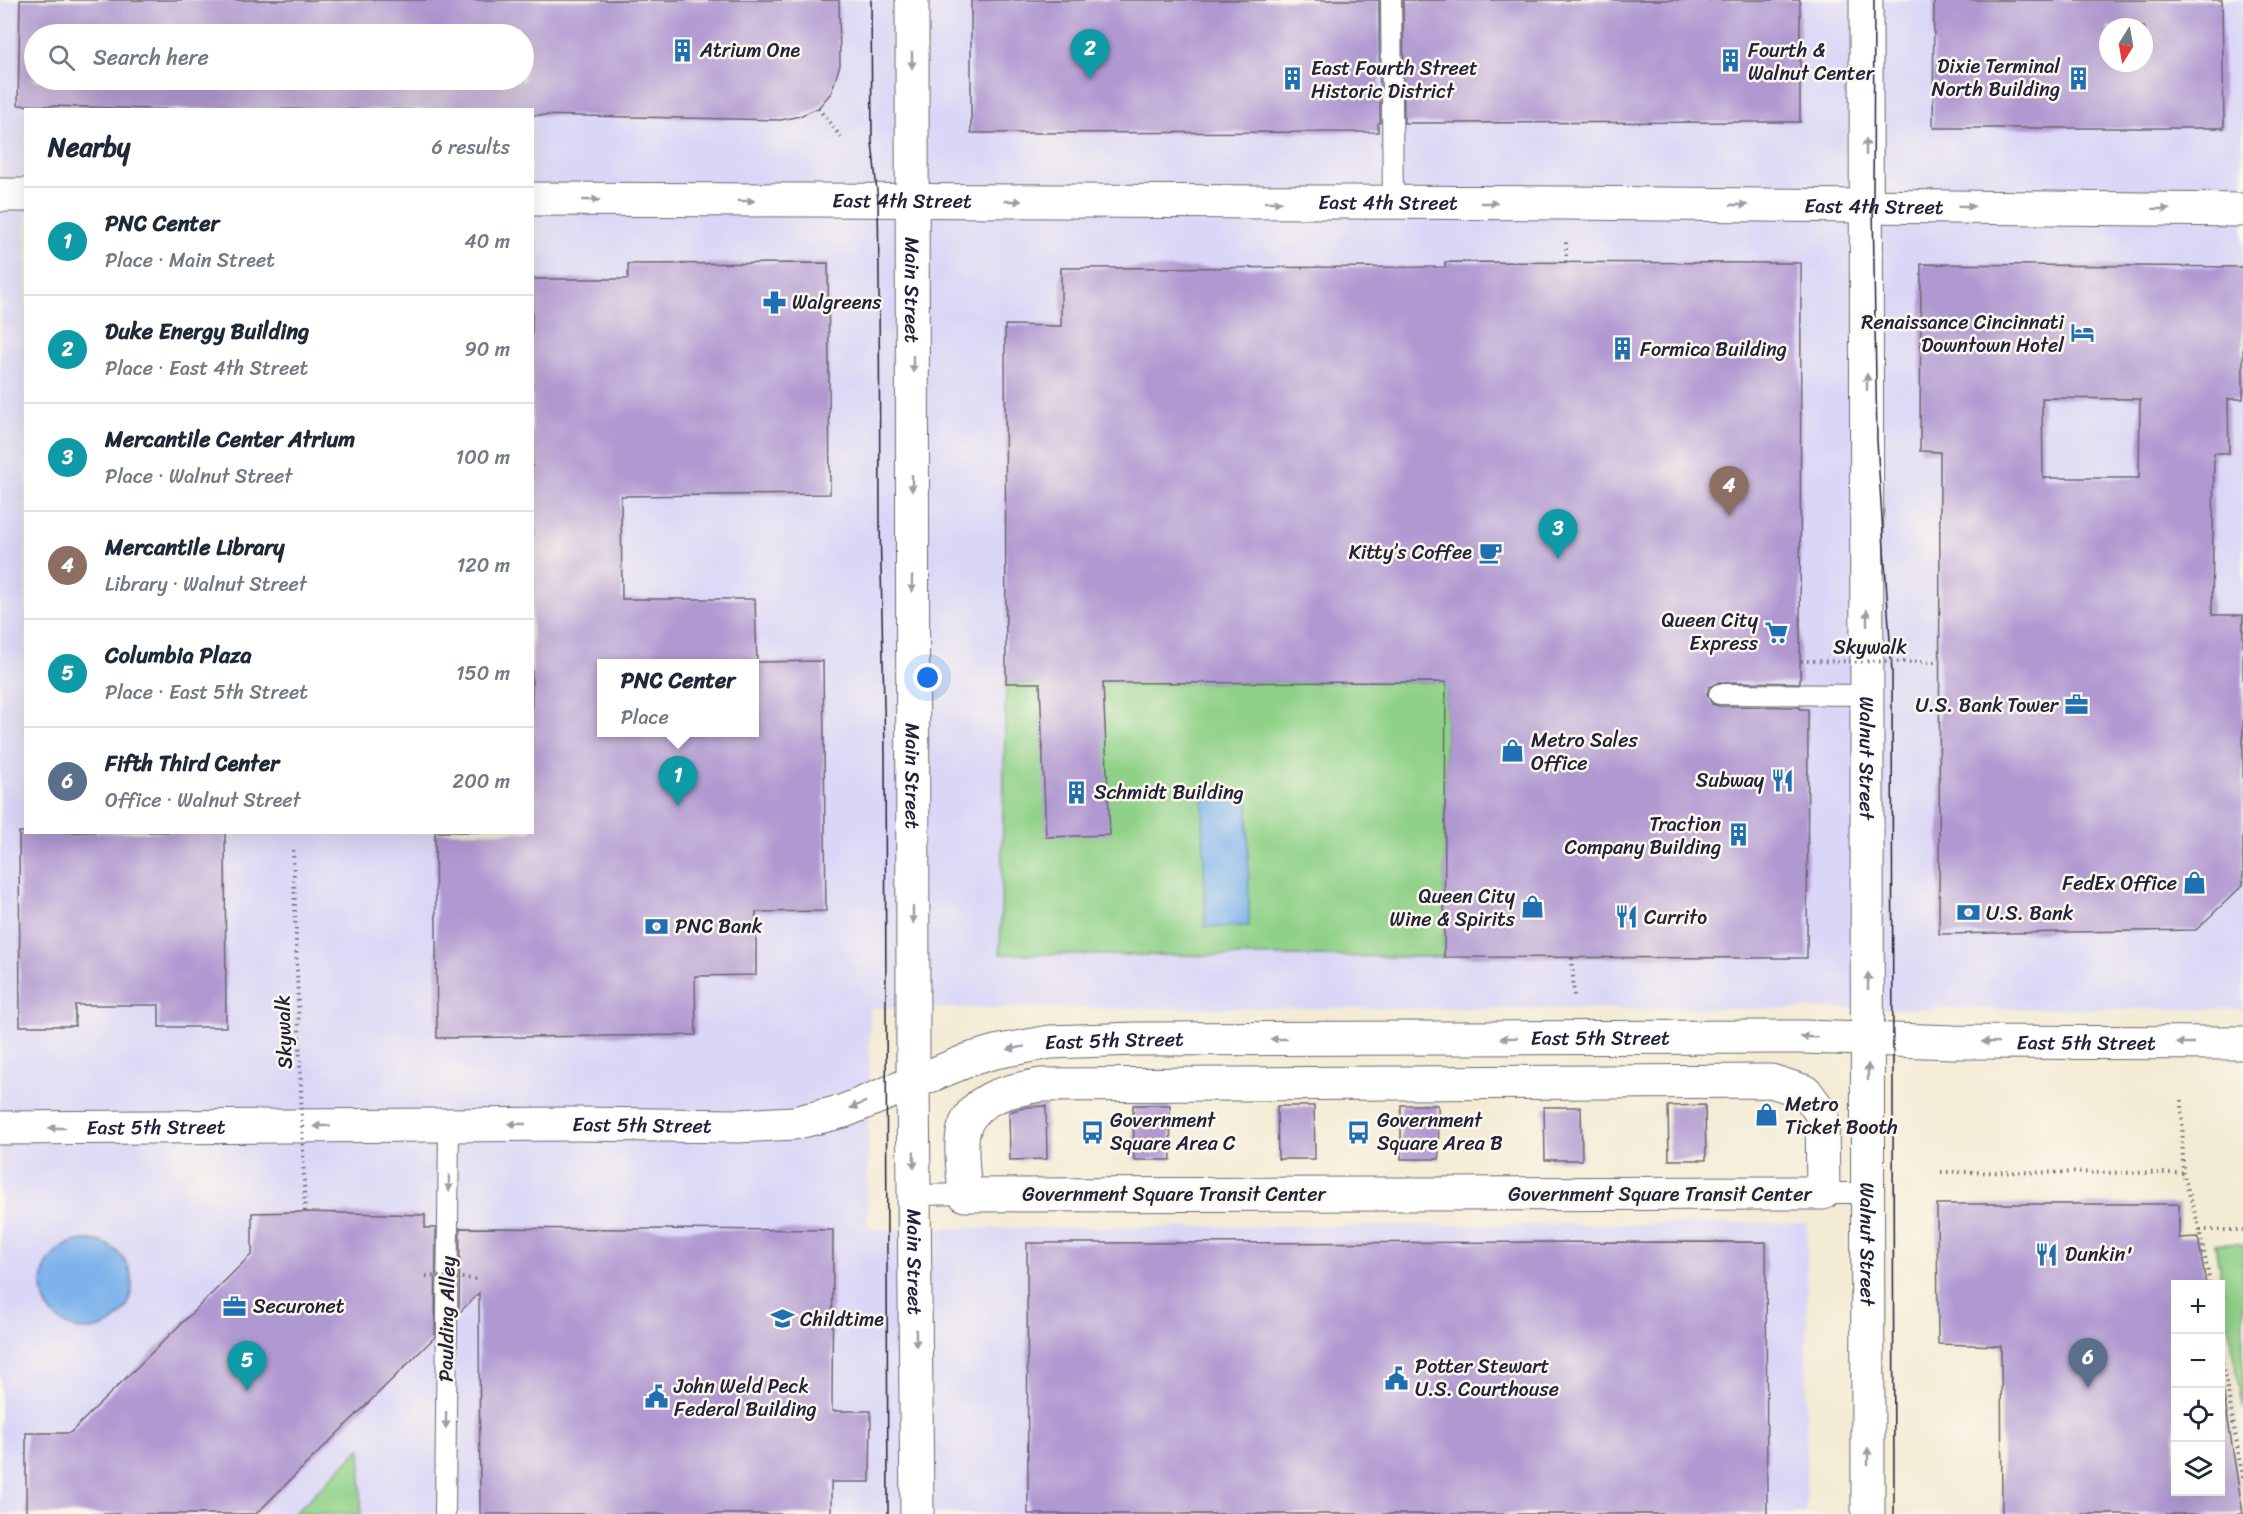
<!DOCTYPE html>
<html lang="en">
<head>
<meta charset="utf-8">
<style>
	body { margin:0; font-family:Sriracha,sans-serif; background:#f2f2f3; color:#1f2937 }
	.controls { position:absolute; right:18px; bottom:18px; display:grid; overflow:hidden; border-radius:0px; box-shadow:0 6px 24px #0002 }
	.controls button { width:54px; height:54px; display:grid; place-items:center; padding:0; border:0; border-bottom:2px solid #e0e1e3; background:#fff; color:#1f2937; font:30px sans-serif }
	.compass { position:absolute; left:2099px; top:18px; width:54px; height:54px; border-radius:50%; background:#fff; box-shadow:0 6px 24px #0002; rotate:191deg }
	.you { position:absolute; left:928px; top:678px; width:21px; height:21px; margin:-15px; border:4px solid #fff; border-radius:50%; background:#1a73e8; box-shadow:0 0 0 9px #1a73e833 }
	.badge { display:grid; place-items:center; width:39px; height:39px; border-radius:50%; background:#b45309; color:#fff; font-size:20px; font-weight:700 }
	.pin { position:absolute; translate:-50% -50px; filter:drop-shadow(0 2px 3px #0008) }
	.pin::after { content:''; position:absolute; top:32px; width:21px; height:18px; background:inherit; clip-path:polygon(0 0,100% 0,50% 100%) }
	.popup { position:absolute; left:597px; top:659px; width:162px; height:78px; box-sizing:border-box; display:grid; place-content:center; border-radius:0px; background:#fff; filter:drop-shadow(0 2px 4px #0005); font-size:20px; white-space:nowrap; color:#747a83 }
	.popup b { font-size:22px; color:#1f2937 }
	.popup::after { content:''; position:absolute; left:50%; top:100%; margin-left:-12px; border:12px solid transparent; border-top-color:#fff }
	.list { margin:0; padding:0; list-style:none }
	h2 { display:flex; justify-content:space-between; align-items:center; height:78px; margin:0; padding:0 24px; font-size:26px }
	h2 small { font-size:20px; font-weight:400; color:#747a83 }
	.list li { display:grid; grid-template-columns:39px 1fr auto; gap:18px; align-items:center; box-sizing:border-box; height:108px; padding:0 24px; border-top:2px solid #e0e1e3 }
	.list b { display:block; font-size:22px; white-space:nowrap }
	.list p { margin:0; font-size:20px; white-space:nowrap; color:#747a83 }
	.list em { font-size:20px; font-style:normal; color:#747a83 }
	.icon { flex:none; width:33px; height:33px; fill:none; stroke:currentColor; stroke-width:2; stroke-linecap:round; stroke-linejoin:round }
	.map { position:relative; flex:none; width:2243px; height:1514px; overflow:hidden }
	.search { position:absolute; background:#fff; box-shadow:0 6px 24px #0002; left:24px; top:24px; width:510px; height:66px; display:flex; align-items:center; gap:15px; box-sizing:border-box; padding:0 21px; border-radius:33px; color:#747a83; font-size:22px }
	.panel { position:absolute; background:#fff; box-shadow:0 6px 24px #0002; left:24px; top:108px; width:510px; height:726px; border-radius:0px }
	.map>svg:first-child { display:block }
</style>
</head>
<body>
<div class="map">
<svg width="2243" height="1514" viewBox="0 0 2243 1514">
	<rect width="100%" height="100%" fill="#fbf7ec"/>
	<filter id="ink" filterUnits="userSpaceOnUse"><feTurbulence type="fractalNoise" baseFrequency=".0167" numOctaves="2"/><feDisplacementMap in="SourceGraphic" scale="12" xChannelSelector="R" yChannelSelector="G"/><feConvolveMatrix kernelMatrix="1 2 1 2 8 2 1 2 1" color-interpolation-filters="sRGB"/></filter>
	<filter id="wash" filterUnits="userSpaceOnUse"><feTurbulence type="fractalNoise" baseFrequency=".008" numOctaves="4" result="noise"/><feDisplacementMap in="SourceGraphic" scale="24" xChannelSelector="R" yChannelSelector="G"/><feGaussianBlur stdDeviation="1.35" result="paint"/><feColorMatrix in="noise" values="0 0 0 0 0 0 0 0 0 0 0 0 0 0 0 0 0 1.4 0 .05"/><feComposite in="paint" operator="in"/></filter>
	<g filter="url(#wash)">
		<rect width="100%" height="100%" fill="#f3ebd4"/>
		<path fill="#dad6f7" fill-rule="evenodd" d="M0 0H2243V1009L870 1008 867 1229 1807 1223 1806 1514H0ZM2108 27H2144V63H2108ZM34 34H524V80H34ZM26 110H532V832H26ZM602 664H754V732H602Z"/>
		<g fill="#90d188" stroke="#597a62" stroke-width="1.5">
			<path d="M1446 682 1444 957 1000 954 1006 683Z"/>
			<path d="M2215 1244H2243V1412Z"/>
			<path d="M361 1447V1514H294L361 1448Z"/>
		</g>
		<g fill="#7db2eb" stroke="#506a93" stroke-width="1.5">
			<path d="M1248 795 1249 926 1205 927 1203 796Z"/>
			<circle cx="87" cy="1285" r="45"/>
		</g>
		<g id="blocks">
			<g fill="#b098d1" fill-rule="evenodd">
				<path d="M20 0H839L840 65 831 93 818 108 800 116 781 120 532 115V110L149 109 18 105ZM34 34H524V80H34Z"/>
				<path d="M971 0H1379L1380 123H1378V132L971 133Z"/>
				<path d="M1403 0H1800V122L1404 123Z"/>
				<path d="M1934 0H2222L2224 128H1933ZM2108 27H2144V63H2108Z"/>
				<path d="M1445 262 1801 263 1800 683 1719 682 1709 687 1707 694 1712 704 1719 706 1800 707V709H1808L1807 958 1444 957 1446 682 1103 683 1110 835 1046 837 1040 683H1006L1005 325 1061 326V268L1445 267Z"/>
				<path d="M828 263 830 494 621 496 622 599H755L757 662 823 661 826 911 756 912V975L695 976 696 1035 437 1038 435 832H532V279H628V264ZM602 663H754V732H602Z"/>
				<path d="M1921 264 2243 267V399H2228L2229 453H2214L2212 615H2243V885L2196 930 1939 934 1940 452 1920 451ZM2042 398 2140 399 2139 478H2043Z"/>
				<path d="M19 832H225L226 1027H159V1005H75V1026H20Z"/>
				<path d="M1133 1105H1170L1171 1160H1134Z"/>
				<path d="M1401 1105H1438L1439 1159H1401Z"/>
				<path d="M1705 1105 1706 1160H1669L1668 1106Z"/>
				<path d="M1046 1106 1047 1159 1010 1160 1009 1112 1027 1107Z"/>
				<path d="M1277 1106H1314L1315 1159H1278Z"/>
				<path d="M1544 1107H1581L1582 1160H1545Z"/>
				<path d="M1937 1204H2179V1238L2198 1237 2206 1284H2175V1491H2220V1370L2243 1514H2002L2001 1346 1938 1344Z"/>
				<path d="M305 1212 425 1215V1228H436L435 1337 256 1514H26V1433H70L252 1254V1213Z"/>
				<path d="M460 1228 833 1230 832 1411H871L870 1482H831V1514H480L479 1293 459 1313Z"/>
				<path d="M1766 1242 1767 1514H1028L1027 1243Z"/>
			</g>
		</g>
	</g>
	<g filter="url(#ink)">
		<use href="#blocks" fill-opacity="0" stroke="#6b6871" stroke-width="1.5"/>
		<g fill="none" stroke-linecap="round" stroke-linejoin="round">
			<defs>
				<g id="lane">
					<path d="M1391 0 1393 203"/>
					<path d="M1719 694 1867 695"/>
					<path d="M1814 1193H1868"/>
					<path d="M914 1195 975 1194"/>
					<path d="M445 1514 449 1125"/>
				</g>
				<path id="street" d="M1771 1081 1806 1092 1822 1114 1823 1193 965 1195C964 1178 959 1145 964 1129 974 1096 1012 1090 1041 1085Z"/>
				<g id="secondary">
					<path id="s1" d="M912 0 913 1083 917 1514"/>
					<path id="s2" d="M1866 0 1868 1514"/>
					<path d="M0 195H26"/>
					<path id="s3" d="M532 199 1566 203 2243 210"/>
					<path id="s4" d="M0 1128 576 1124 739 1126 794 1123 844 1111 971 1059 995 1052 1050 1042 1137 1039 1804 1037 1954 1042 2243 1043"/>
				</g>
			</defs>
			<use href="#lane" stroke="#6b6871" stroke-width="22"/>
			<use href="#street" stroke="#6b6871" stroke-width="35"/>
			<use href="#secondary" stroke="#6b6871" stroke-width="35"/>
			<g stroke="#6b6871" stroke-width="4" stroke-dasharray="1.5 4.5" stroke-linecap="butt">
				<path d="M818 108 844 141"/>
				<path d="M1566 262V242"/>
				<path d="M1572 958 1574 997"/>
				<path d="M2182 1100 2183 1173"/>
				<path d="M1941 1172 2183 1173 2200 1230 2210 1284"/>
				<path d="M2200 1230H2243"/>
				<path d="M2220 1346 2243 1479"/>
			</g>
			<use href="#lane" stroke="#fff" stroke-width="20"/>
			<use href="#street" stroke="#fff" stroke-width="33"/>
			<use href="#secondary" stroke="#fff" stroke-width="33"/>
			<g stroke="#22223b" stroke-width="1.5">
				<path d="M871 0 872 142 878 201 879 273 880 524 885 751 888 1514"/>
				<path d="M1874 0 1873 206 1877 441 1892 672 1894 1514"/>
			</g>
			<g stroke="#6b6871" stroke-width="4" stroke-dasharray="1.5 4.5" stroke-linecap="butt">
				<path d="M1801 661 1939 662"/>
				<path d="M293 850 305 1212"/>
				<path d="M426 1276 479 1279"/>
			</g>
		</g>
		<defs><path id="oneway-solid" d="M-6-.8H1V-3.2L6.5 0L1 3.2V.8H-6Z" transform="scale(1.5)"/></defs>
		<g fill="#9c9ca7">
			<use href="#oneway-solid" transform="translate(912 60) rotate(90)"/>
			<use href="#oneway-solid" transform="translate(1866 147) rotate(-90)"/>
			<use href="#oneway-solid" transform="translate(591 200)"/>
			<use href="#oneway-solid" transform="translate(746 201)"/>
			<use href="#oneway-solid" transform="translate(1013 201)"/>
			<use href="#oneway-solid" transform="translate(1273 202)"/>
			<use href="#oneway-solid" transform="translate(1489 203)"/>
			<use href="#oneway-solid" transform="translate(1739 205)"/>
			<use href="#oneway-solid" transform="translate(1966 206) rotate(1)"/>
			<use href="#oneway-solid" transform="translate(2161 209) rotate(1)"/>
			<use href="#oneway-solid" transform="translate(913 364) rotate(90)"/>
			<use href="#oneway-solid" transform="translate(1867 382) rotate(-90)"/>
			<use href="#oneway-solid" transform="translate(912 483) rotate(90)"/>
			<use href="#oneway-solid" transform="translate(912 584) rotate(90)"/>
			<use href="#oneway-solid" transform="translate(1867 618) rotate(-90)"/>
			<use href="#oneway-solid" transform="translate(913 915) rotate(90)"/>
			<use href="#oneway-solid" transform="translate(1868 981) rotate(-90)"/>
			<use href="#oneway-solid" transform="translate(1809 1037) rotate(-178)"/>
			<use href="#oneway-solid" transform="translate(1509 1038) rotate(179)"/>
			<use href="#oneway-solid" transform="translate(1279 1039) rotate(-180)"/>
			<use href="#oneway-solid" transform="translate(1990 1042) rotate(-179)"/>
			<use href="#oneway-solid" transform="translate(2185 1043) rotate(180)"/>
			<use href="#oneway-solid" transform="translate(1016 1048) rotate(170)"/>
			<use href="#oneway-solid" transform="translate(1868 1072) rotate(-90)"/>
			<use href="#oneway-solid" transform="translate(858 1105) rotate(158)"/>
			<use href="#oneway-solid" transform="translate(517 1124) rotate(180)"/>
			<use href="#oneway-solid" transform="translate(322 1126) rotate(179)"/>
			<use href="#oneway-solid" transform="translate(57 1128) rotate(180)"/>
			<use href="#oneway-solid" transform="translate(914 1160) rotate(89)"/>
			<use href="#oneway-solid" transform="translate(449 1183) rotate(90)"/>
			<use href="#oneway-solid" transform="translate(916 1338) rotate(89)"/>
			<use href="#oneway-solid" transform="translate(446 1420) rotate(91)"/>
			<use href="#oneway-solid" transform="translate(1868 1456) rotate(-90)"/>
		</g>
	</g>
	<defs>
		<symbol id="building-bare" viewBox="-9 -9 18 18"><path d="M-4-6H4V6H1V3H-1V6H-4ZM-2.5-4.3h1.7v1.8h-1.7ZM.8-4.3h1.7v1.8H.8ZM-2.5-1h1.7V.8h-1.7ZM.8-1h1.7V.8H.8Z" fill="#1f6fb2" stroke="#fbf7ec" stroke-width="2.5" paint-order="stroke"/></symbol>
		<symbol id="pharmacy-bare" viewBox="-9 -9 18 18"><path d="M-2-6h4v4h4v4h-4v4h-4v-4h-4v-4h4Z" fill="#1f6fb2" stroke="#fbf7ec" stroke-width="2.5" paint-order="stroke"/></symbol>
		<symbol id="hotel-bare" viewBox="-9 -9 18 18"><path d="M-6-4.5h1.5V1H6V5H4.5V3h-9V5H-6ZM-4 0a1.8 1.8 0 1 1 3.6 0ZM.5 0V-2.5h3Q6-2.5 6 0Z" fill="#1f6fb2" stroke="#fbf7ec" stroke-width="2.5" paint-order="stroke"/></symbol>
		<symbol id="cafe-bare" viewBox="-9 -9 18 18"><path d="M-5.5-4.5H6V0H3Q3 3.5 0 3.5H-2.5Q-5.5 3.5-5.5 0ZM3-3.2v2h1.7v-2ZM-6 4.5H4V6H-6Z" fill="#1f6fb2" stroke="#fbf7ec" stroke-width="2.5" paint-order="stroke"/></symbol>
		<symbol id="supermarket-bare" viewBox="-9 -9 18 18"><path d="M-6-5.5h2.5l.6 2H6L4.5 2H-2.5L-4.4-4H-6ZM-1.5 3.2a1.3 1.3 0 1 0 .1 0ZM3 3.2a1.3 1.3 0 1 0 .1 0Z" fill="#1f6fb2" stroke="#fbf7ec" stroke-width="2.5" paint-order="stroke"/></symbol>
		<symbol id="office-bare" viewBox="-9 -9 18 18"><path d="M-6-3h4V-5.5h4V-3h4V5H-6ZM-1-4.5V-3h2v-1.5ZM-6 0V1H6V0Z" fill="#1f6fb2" stroke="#fbf7ec" stroke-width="2.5" paint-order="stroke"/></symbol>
		<symbol id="shop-bare" viewBox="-9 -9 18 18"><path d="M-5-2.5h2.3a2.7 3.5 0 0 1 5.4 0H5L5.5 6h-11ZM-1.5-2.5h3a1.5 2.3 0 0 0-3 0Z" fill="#1f6fb2" stroke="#fbf7ec" stroke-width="2.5" paint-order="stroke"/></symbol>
		<symbol id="restaurant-bare" viewBox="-9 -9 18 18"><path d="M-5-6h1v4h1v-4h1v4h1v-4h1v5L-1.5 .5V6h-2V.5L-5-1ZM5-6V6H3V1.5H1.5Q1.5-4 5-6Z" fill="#1f6fb2" stroke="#fbf7ec" stroke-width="2.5" paint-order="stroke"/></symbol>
		<symbol id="bank-bare" viewBox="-9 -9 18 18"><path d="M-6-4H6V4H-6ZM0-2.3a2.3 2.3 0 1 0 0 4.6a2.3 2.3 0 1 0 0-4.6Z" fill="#1f6fb2" stroke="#fbf7ec" stroke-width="2.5" paint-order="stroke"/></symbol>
		<symbol id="bus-bare" viewBox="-9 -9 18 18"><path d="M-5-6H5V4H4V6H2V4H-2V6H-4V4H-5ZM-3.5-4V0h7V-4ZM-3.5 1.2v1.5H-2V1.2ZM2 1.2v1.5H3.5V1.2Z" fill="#1f6fb2" stroke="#fbf7ec" stroke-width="2.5" paint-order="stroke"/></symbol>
		<symbol id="school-bare" viewBox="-9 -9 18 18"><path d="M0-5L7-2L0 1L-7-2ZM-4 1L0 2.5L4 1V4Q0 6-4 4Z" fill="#1f6fb2" stroke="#fbf7ec" stroke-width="2.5" paint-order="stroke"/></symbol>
		<symbol id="civic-bare" viewBox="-9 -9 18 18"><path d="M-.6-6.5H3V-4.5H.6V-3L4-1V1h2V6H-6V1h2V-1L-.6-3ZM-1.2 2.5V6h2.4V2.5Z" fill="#1f6fb2" stroke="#fbf7ec" stroke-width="2.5" paint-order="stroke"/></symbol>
	</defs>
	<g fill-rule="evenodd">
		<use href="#building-bare" x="666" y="34" width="33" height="33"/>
		<use href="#building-bare" x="1714" y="44" width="33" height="33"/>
		<use href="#building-bare" x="2062" y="62" width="33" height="33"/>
		<use href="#building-bare" x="1276" y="62" width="33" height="33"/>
		<use href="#pharmacy-bare" x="758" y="286" width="33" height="33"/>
		<use href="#hotel-bare" x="2066" y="316" width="33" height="33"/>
		<use href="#building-bare" x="1606" y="332" width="33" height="33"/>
		<use href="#cafe-bare" x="1474" y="536" width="33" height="33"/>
		<use href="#supermarket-bare" x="1760" y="616" width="33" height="33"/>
		<use href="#office-bare" x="2060" y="688" width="33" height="33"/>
		<use href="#shop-bare" x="1496" y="734" width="33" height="33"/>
		<use href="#restaurant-bare" x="1766" y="764" width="33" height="33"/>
		<use href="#building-bare" x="1060" y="776" width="33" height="33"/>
		<use href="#building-bare" x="1722" y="818" width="33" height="33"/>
		<use href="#shop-bare" x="2178" y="866" width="33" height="33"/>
		<use href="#shop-bare" x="1516" y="890" width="33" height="33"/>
		<use href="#bank-bare" x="1952" y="896" width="33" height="33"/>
		<use href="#restaurant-bare" x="1610" y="900" width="33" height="33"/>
		<use href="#bank-bare" x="640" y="910" width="33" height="33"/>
		<use href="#shop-bare" x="1750" y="1098" width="33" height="33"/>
		<use href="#bus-bare" x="1076" y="1116" width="33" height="33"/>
		<use href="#bus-bare" x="1342" y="1116" width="33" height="33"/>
		<use href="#restaurant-bare" x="2030" y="1238" width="33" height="33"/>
		<use href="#office-bare" x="218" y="1290" width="33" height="33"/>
		<use href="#school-bare" x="766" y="1302" width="33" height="33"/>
		<use href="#civic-bare" x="1380" y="1362" width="33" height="33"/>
		<use href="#civic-bare" x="640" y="1380" width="33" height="33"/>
	</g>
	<g text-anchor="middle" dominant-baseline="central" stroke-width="5" stroke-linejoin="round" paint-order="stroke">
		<g font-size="20" fill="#22223b" stroke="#fbf7ec" text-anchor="start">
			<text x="700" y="50">Atrium One</text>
			<text x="1748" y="50">Fourth &amp;<tspan x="1748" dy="23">Walnut Center</tspan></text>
			<text x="2060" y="66" text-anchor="end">Dixie Terminal<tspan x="2060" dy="23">North Building</tspan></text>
			<text x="1311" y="68">East Fourth Street<tspan x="1311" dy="23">Historic District</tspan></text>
			<text x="792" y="302">Walgreens</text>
			<text x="2064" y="322" text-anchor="end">Renaissance Cincinnati<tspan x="2064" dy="23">Downtown Hotel</tspan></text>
			<text x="1640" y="349">Formica Building</text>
			<text x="1472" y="552" text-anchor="end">Kitty’s Coffee</text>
			<text x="1758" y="620" text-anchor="end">Queen City<tspan x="1758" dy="23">Express</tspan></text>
			<text x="2058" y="705" text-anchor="end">U.S. Bank Tower</text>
			<text x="1531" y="740">Metro Sales<tspan x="1531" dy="23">Office</tspan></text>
			<text x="1764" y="780" text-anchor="end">Subway</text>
			<text x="1094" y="792">Schmidt Building</text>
			<text x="1721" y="824" text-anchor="end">Traction<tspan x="1721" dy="23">Company Building</tspan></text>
			<text x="2177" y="883" text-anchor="end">FedEx Office</text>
			<text x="1515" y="896" text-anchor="end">Queen City<tspan x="1515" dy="23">Wine &amp; Spirits</tspan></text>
			<text x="1986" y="913">U.S. Bank</text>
			<text x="1644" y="917">Currito</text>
			<text x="675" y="926">PNC Bank</text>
			<text x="1785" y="1104">Metro<tspan x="1785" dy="23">Ticket Booth</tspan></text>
			<text x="1110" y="1120">Government<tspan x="1110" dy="23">Square Area C</tspan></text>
			<text x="1377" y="1120">Government<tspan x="1377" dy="23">Square Area B</tspan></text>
			<text x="2065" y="1254">Dunkin'</text>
			<text x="253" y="1306">Securonet</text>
			<text x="800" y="1319">Childtime</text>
			<text x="1415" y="1366">Potter Stewart<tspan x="1415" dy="23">U.S. Courthouse</tspan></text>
			<text x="674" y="1386">John Weld Peck<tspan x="674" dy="23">Federal Building</tspan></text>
		</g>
		<g font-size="20" fill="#22223b" stroke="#fbf7ec">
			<text stroke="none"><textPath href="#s3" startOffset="370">East 4th Street</textPath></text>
			<text stroke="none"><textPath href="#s3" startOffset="856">East 4th Street</textPath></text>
			<text stroke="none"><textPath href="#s3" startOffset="1342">East 4th Street</textPath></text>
			<text stroke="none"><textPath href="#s1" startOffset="290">Main Street</textPath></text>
			<text x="1870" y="647">Skywalk</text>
			<text stroke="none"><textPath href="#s2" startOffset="758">Walnut Street</textPath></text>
			<text stroke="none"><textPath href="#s1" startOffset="776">Main Street</textPath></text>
			<text transform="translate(284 1032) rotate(-92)">Skywalk</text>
			<text stroke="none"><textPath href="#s4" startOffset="1614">East 5th Street</textPath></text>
			<text stroke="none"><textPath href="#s4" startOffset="1128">East 5th Street</textPath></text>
			<text stroke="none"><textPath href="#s4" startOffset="2100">East 5th Street</textPath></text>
			<text stroke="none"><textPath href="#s4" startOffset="642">East 5th Street</textPath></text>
			<text stroke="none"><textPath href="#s4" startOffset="156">East 5th Street</textPath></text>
			<text x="1174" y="1194">Government Square Transit Center</text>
			<text x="1660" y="1194">Government Square Transit Center</text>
			<text stroke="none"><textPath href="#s2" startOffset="1244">Walnut Street</textPath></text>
			<text stroke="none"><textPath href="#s1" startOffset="1262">Main Street</textPath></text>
			<text transform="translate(447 1319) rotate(-89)">Paulding Alley</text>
		</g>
	</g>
</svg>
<div class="controls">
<button>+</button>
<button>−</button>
<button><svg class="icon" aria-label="locate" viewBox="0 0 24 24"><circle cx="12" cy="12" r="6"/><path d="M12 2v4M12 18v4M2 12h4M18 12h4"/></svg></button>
<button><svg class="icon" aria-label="layers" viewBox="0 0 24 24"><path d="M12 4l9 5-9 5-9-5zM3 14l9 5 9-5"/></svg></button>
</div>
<svg class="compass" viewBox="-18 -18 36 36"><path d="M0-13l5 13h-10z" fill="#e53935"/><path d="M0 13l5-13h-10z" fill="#747a83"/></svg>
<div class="you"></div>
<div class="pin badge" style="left:678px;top:806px;background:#0f9aa8">1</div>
<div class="popup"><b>PNC Center</b>Place</div>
<div class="pin badge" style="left:1090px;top:79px;background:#0f9aa8">2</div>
<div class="pin badge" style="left:1558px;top:559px;background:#0f9aa8">3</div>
<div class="pin badge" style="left:1729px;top:516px;background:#8d6e63">4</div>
<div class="pin badge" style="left:247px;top:1391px;background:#0f9aa8">5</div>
<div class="pin badge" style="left:2088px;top:1388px;background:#5c6f8a">6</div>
<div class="search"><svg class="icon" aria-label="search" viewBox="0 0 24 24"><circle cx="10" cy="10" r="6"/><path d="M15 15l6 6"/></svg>Search here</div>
<section class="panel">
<h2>Nearby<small>6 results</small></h2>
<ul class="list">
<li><span class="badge" style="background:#0f9aa8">1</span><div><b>PNC Center</b><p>Place · Main Street</p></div><em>40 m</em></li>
<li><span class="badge" style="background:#0f9aa8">2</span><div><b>Duke Energy Building</b><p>Place · East 4th Street</p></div><em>90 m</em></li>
<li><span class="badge" style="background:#0f9aa8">3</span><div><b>Mercantile Center Atrium</b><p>Place · Walnut Street</p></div><em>100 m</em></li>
<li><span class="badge" style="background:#8d6e63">4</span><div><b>Mercantile Library</b><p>Library · Walnut Street</p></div><em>120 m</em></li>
<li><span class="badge" style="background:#0f9aa8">5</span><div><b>Columbia Plaza</b><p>Place · East 5th Street</p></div><em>150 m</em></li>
<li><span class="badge" style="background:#5c6f8a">6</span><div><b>Fifth Third Center</b><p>Office · Walnut Street</p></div><em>200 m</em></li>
</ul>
</section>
</div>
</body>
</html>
